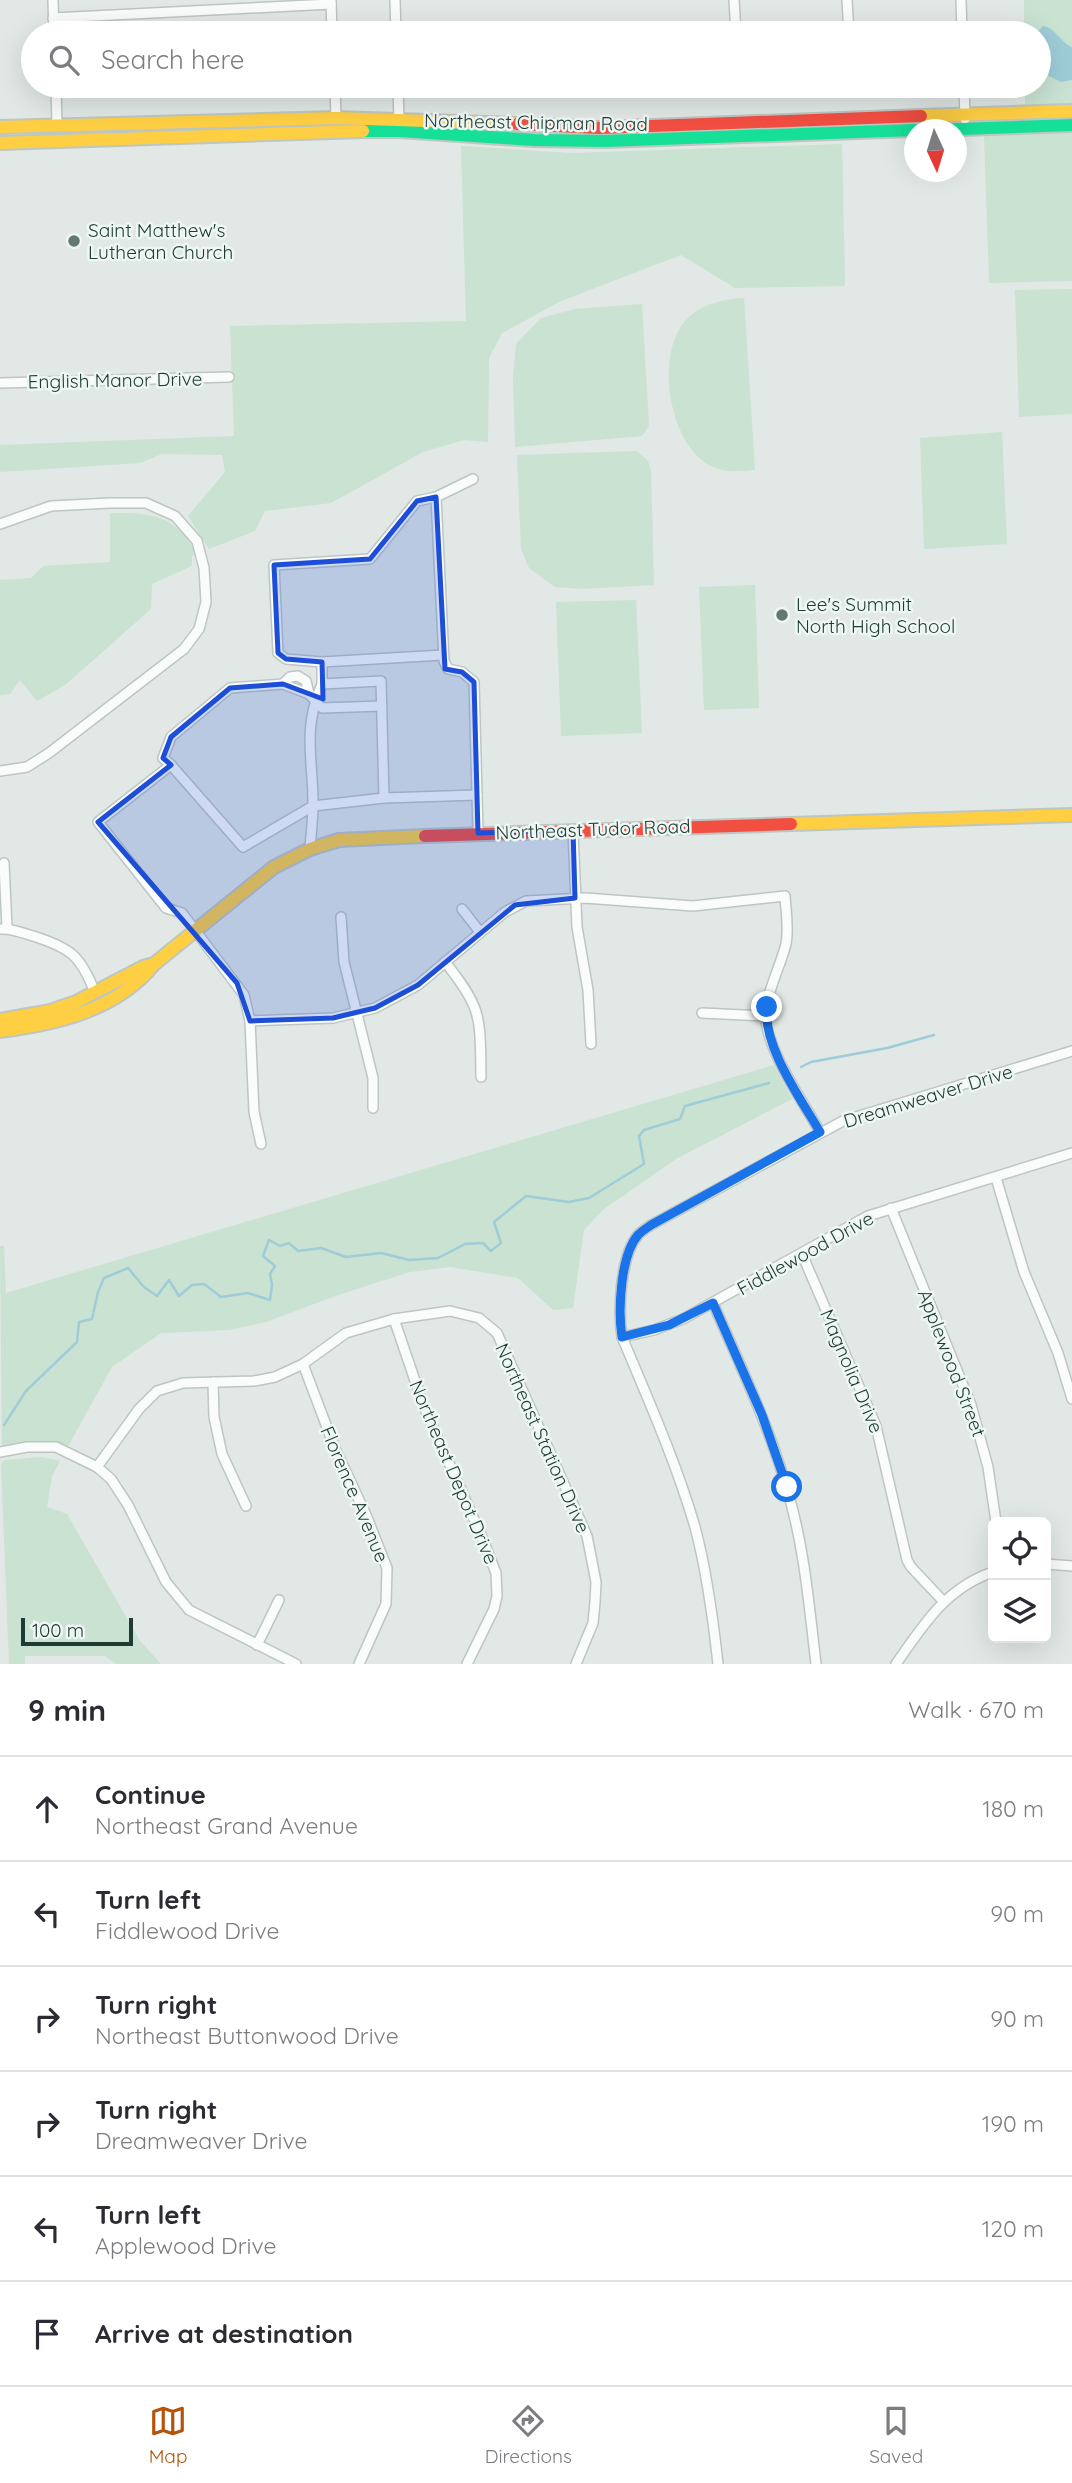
<!DOCTYPE html>
<html lang="en">
<head>
<meta charset="utf-8">
<style>
	body { margin:0; font-family:Quicksand,sans-serif; background:#f2f2f3; color:#2b2b33 }
	.controls { position:absolute; right:21px; bottom:21px; display:grid; overflow:hidden; border-radius:10px; box-shadow:0 7px 28px #0002 }
	.controls button { width:63px; height:63px; display:grid; place-items:center; padding:0; border:0; border-bottom:2px solid #e1e1e2; background:#fff; color:#2b2b33; font:35px sans-serif }
	.compass { position:absolute; left:904px; top:119px; width:63px; height:63px; border-radius:50%; background:#fff; box-shadow:0 7px 28px #0002; rotate:176deg }
	.scale { position:absolute; left:21px; bottom:18px; width:112px; box-sizing:border-box; padding-left:7px; border:4px solid #1f3b35; border-top:0; font-size:19px; line-height:24px; white-space:nowrap; color:#1f3b35; -webkit-text-stroke:5px #eef7f3; paint-order:stroke }
	.stop { position:absolute; width:21px; height:21px; margin:-16px; border:5px solid #1a73e8; border-radius:50%; background:#fff }
	.stop.end { background:#1a73e8; border-color:#fff; box-shadow:0 2px 7px #0008 }
	.list { margin:0; padding:0; list-style:none }
	h2 { display:flex; justify-content:space-between; align-items:center; height:91px; margin:0; padding:0 28px; font-size:30px }
	h2 small { font-size:23px; font-weight:400; color:#7c7c81 }
	.list li { display:grid; grid-template-columns:46px 1fr auto; gap:21px; align-items:center; box-sizing:border-box; height:105px; padding:0 28px; border-top:2px solid #e1e1e2 }
	.list b { display:block; font-size:26px; white-space:nowrap }
	.list p { margin:0; font-size:23px; white-space:nowrap; color:#7c7c81 }
	.list em { font-size:23px; font-style:normal; color:#7c7c81 }
	.icon { flex:none; width:38px; height:38px; fill:none; stroke:currentColor; stroke-width:2; stroke-linecap:round; stroke-linejoin:round }
	.map { position:relative; flex:none; width:1072px; height:1664px; overflow:hidden }
	.search { position:absolute; background:#fff; box-shadow:0 7px 28px #0002; left:21px; right:21px; top:21px; height:77px; display:flex; align-items:center; gap:18px; box-sizing:border-box; padding:0 24px; border-radius:38px; color:#7c7c81; font-size:26px }
	.sheet { height:721px; background:#fff }
	nav { display:flex; justify-content:space-around; align-items:center; box-sizing:border-box; height:98px; border-top:2px solid #e1e1e2; background:#fff; font-size:19px; color:#7c7c81 }
	nav a { display:grid; justify-items:center; gap:4px }
	nav .on { color:#b45309 }
	.map>svg:first-child { display:block }
</style>
</head>
<body>
<div class="map">
<svg width="1072" height="1664" viewBox="0 0 1072 1664">
	<rect width="100%" height="100%" fill="#e1e8e5"/>
	<g fill="#c9e2d2">
		<path d="M1024 0H1072V106L1025 108V86H1039V33H1024Z"/>
		<path d="M1072 133V281L989 283 984 135Z"/>
		<path d="M842 144 845 286 735 288 681 255 561 301 502 333 489 358 488 442 464 440 423 452 331 503 265 511 255 531 209 549 188 516 225 472 222 455 162 454 140 463 0 472V445L234 436 230 326 466 321 461 146 571 153Z"/>
		<path d="M1072 289V414L1019 417 1015 290Z"/>
		<path d="M744 298 755 470C741 471 725 473 713 467 669 447 654 355 686 320 701 304 723 299 744 298Z"/>
		<path d="M642 304 649 426 642 436 515 447 513 378 516 344 541 318 575 309Z"/>
		<path d="M1002 432 1007 544 924 549 920 438Z"/>
		<path d="M637 451 648 461 651 471 654 585 582 589 555 587 529 568 521 549 517 455Z"/>
		<path d="M110 513C153 513 174 514 197 554L192 556V566L152 584 151 609 65 685 37 701 20 680 10 694 0 695V580L31 578 43 566 110 562Z"/>
		<path d="M755 585 759 708 704 710 699 587Z"/>
		<path d="M636 600 642 733 561 736 556 602Z"/>
		<path d="M774 1065 792 1099 676 1159 604 1209 584 1230 573 1308 553 1310 518 1278 450 1267 410 1272 338 1295 266 1322 229 1330 161 1333 112 1367 66 1450 2 1447 0 1246H4L6 1293Z"/>
		<path d="M41 1457 60 1461 52 1476 47 1507 67 1514 140 1641 161 1664H116L105 1656H25V1664H9L1 1464 5 1460Z"/>
	</g>
	<path fill="#9ecdd8" d="M1043 26C1056 28 1060 42 1072 47V80L1061 82 1045 74 1039 58 1038 31Z"/>
	<g fill="none" stroke-linecap="round" stroke-linejoin="round">
		<g stroke="#9ecdd8" stroke-width="2.5">
			<path d="M801 1067 811 1062 887 1048 934 1035"/>
			<path d="M4 1425 26 1391 77 1342 79 1322 92 1319 98 1292 104 1278 128 1268 144 1287 157 1296 169 1280 179 1296 192 1285 204 1284 221 1297 248 1293 270 1300 272 1285 270 1274 275 1266 263 1256 269 1240 280 1246 289 1243 298 1251 321 1248 346 1257 381 1253 409 1260 438 1258 465 1244 483 1243 491 1251 501 1243 494 1222 526 1196 569 1202 589 1198 644 1164 639 1136 644 1130 680 1119 685 1106 769 1083"/>
		</g>
		<defs>
			<g id="street">
				<path d="M53 0 54 33"/>
				<path d="M331 0 332 33"/>
				<path d="M395 0 396 33"/>
				<path d="M734 0 736 33"/>
				<path d="M847 0 849 33"/>
				<path d="M961 0 962 33"/>
				<path d="M53 18 331 4"/>
				<path d="M56 86 57 126"/>
				<path d="M335 86 336 118"/>
				<path d="M398 86 399 122"/>
				<path d="M964 86 965 119"/>
				<path d="M0 383 229 377"/>
				<path d="M473 479 436 497 444 661 448 669 462 672 474 682 478 833"/>
				<path d="M436 497 417 501 370 559 274 565 278 653 286 659 322 662 443 655"/>
				<path d="M0 524 51 506 110 503H146L175 516 197 541 204 568 206 602 199 629 184 649 49 753 27 767 0 771"/>
				<path d="M322 662V684L381 681 384 798"/>
				<path d="M283 684 290 677 298 676 306 681 309 694 322 708 382 706"/>
				<path d="M171 765 243 847 313 806 384 798 477 795"/>
				<path d="M573 830 577 927 588 990 591 1044"/>
				<path d="M310 849C311 834 313 819 313 804 313 757 302 730 322 684"/>
				<path d="M4 863 7 928"/>
				<path d="M462 909 480 932"/>
				<path d="M341 917 344 962 373 1078V1108"/>
				<path d="M0 929C12 928 22 933 33 936 71 948 81 956 95 993"/>
				<path d="M445 962C483 1009 480 1018 481 1077"/>
				<path d="M702 1013 766 1016"/>
				<path d="M250 1021 333 1018 375 1008 418 985 505 912 526 901 585 898 693 906 785 896C786 912 789 929 786 944 780 968 766 992 766 1017 766 1049 804 1103 820 1132"/>
				<path d="M261 1144 254 1112 250 1021 244 995 182 913 166 908 98 822 171 765 163 758 171 737 230 688 283 684 309 694"/>
				<path d="M996 1178 1024 1272 1058 1353 1072 1399"/>
				<path d="M891 1208 971 1405 988 1467 996 1522"/>
				<path d="M802 1254 876 1426 907 1560 911 1567 944 1602"/>
				<path d="M713 1303C739 1363 768 1423 786 1486 804 1543 809 1605 816 1664"/>
				<path d="M394 1319 424 1407 481 1535 496 1573 497 1596 494 1609 467 1664"/>
				<path d="M622 1337 654 1330 683 1319 868 1216 1072 1153"/>
				<path d="M303 1364 334 1446 366 1515 387 1568 386 1604 359 1664"/>
				<path d="M213 1382 214 1417 222 1454 246 1506"/>
				<path d="M0 1452 27 1447H56L97 1467 111 1479 128 1505 166 1582 189 1610 296 1664"/>
				<path d="M97 1467 139 1409 157 1391 183 1383 254 1381 275 1377 303 1364 346 1333 394 1319 450 1311 479 1318 497 1333 587 1536 596 1582 595 1602 593 1623 576 1664"/>
				<path d="M1046 1564 1072 1566"/>
				<path d="M257 1645 279 1600"/>
				<path d="M718 1664C713 1618 707 1572 695 1527 676 1462 648 1399 622 1337 618 1311 620 1256 638 1235 642 1231 647 1228 651 1225L843 1121 1072 1051"/>
				<path d="M896 1664C923 1625 946 1588 993 1572"/>
			</g>
			<g id="fast">
				<path d="M933 130 1072 125"/>
				<path d="M363 131H400L534 140 605 141 914 130"/>
			</g>
			<g id="slow">
				<path d="M921 116 1072 111"/>
				<path d="M0 127 336 118 517 124"/>
				<path d="M0 143 363 131"/>
				<path d="M791 824 1072 815"/>
				<path d="M0 1020 50 1011 76 1002 143 967 154 964"/>
				<path d="M0 1031C57 1024 117 1010 154 964L274 867 310 849 339 840 425 836"/>
			</g>
			<g id="jam">
				<path d="M517 124 599 128 921 116"/>
				<path d="M425 836 791 824"/>
			</g>
		</defs>
		<use href="#street" stroke="#bec5c2" stroke-width="12"/>
		<use href="#fast" stroke="#bdc6c3" stroke-width="16"/>
		<use href="#slow" stroke="#bdc6c3" stroke-width="16"/>
		<use href="#jam" stroke="#bdc6c3" stroke-width="16"/>
		<use href="#street" stroke="#fafcfb" stroke-width="9"/>
		<use href="#fast" stroke="#16e098" stroke-width="12"/>
		<use href="#slow" stroke="#ffcf43" stroke-width="12"/>
		<use href="#jam" stroke="#f24e42" stroke-width="12"/>
	</g>
	<g fill="none" stroke-linecap="round" stroke-linejoin="round">
		<path stroke="#1a73e8" stroke-width="9" d="M767 1007C762 1045 801 1099 820 1132L651 1225C647 1228 642 1231 638 1235 620 1256 618 1311 622 1337L669 1325 713 1303 762 1415 787 1487"/>
	</g>
	<path fill="#1d4ed8" fill-opacity="0.2" stroke="#1d4ed8" stroke-width="5" stroke-linejoin="round" d="M436 497 445 669 462 672 474 682 478 833 573 830 575 898 515 905 418 985 375 1008 333 1018 250 1021 237 983 98 822 171 765 163 758 171 737 230 688 283 684 323 699 322 662 286 659 278 653 274 565 370 559 417 501Z"/>
	<g fill="#637873" stroke="#eef7f3" stroke-width="2.5">
		<circle cx="74" cy="241" r="7"/>
		<circle cx="782" cy="615" r="7"/>
	</g>
	<g text-anchor="middle" dominant-baseline="central" stroke-width="5" stroke-linejoin="round" paint-order="stroke">
		<g font-size="19" fill="#1f3b35" stroke="#eef7f3">
			<text transform="translate(536 122) rotate(1)">Northeast Chipman Road</text>
			<text transform="translate(115 380) rotate(-1)">English Manor Drive</text>
			<text transform="translate(593 829) rotate(-2)">Northeast Tudor Road</text>
			<text transform="translate(928 1096) rotate(-17)">Dreamweaver Drive</text>
			<text transform="translate(805 1253) rotate(-29)">Fiddlewood Drive</text>
			<text transform="translate(952 1363) rotate(69)">Applewood Street</text>
			<text transform="translate(852 1371) rotate(67)">Magnolia Drive</text>
			<text transform="translate(543 1438) rotate(66)">Northeast Station Drive</text>
			<text transform="translate(454 1472) rotate(67)">Northeast Depot Drive</text>
			<text transform="translate(355 1494) rotate(67)">Florence Avenue</text>
		</g>
		<g font-size="19" fill="#1f3b35" stroke="#eef7f3" text-anchor="start">
			<text x="88" y="230">Saint Matthew's<tspan x="88" dy="22">Lutheran Church</tspan></text>
			<text x="796" y="604">Lee's Summit<tspan x="796" dy="22">North High School</tspan></text>
		</g>
	</g>
</svg>
<div class="controls">
<button><svg class="icon" aria-label="locate" viewBox="0 0 24 24"><circle cx="12" cy="12" r="6"/><path d="M12 2v4M12 18v4M2 12h4M18 12h4"/></svg></button>
<button><svg class="icon" aria-label="layers" viewBox="0 0 24 24"><path d="M12 4l9 5-9 5-9-5zM3 14l9 5 9-5"/></svg></button>
</div>
<svg class="compass" viewBox="-18 -18 36 36"><path d="M0-13l5 13h-10z" fill="#e53935"/><path d="M0 13l5-13h-10z" fill="#7c7c81"/></svg>
<div class="scale">100 m</div>
<div class="stop" style="left:787px;top:1487px"></div>
<div class="stop end" style="left:767px;top:1007px"></div>
<div class="search"><svg class="icon" aria-label="search" viewBox="0 0 24 24"><circle cx="10" cy="10" r="6"/><path d="M15 15l6 6"/></svg>Search here</div>
</div>
<section class="sheet">
<h2>9 min<small>Walk · 670 m</small></h2>
<ul class="list">
<li><svg class="icon" aria-label="ahead" viewBox="0 0 24 24"><path d="M12 20V5M6 11l6-6 6 6"/></svg><div><b>Continue</b><p>Northeast Grand Avenue</p></div><em>180 m</em></li>
<li><svg class="icon" aria-label="left" viewBox="0 0 24 24"><path d="M17 20v-9H6M10 6l-5 5 5 5"/></svg><div><b>Turn left</b><p>Fiddlewood Drive</p></div><em>90 m</em></li>
<li><svg class="icon" aria-label="right" viewBox="0 0 24 24"><path d="M7 20v-9h11M14 6l5 5-5 5"/></svg><div><b>Turn right</b><p>Northeast Buttonwood Drive</p></div><em>90 m</em></li>
<li><svg class="icon" aria-label="right" viewBox="0 0 24 24"><path d="M7 20v-9h11M14 6l5 5-5 5"/></svg><div><b>Turn right</b><p>Dreamweaver Drive</p></div><em>190 m</em></li>
<li><svg class="icon" aria-label="left" viewBox="0 0 24 24"><path d="M17 20v-9H6M10 6l-5 5 5 5"/></svg><div><b>Turn left</b><p>Applewood Drive</p></div><em>120 m</em></li>
<li><svg class="icon" aria-label="arrive" viewBox="0 0 24 24"><path d="M6 21V4h12l-3 4 3 4H6"/></svg><div><b>Arrive at destination</b></div></li>
</ul>
</section>
<nav>
<a class="on"><svg class="icon" aria-label="map" viewBox="0 0 24 24"><path d="M3 6l6-2 6 2 6-2v14l-6 2-6-2-6 2zM9 4v14M15 6v14"/></svg>Map</a>
<a><svg class="icon" aria-label="directions" viewBox="0 0 24 24"><path d="M12 3l9 9-9 9-9-9zM9 14v-3h6M13 9l2 2-2 2"/></svg>Directions</a>
<a><svg class="icon" aria-label="saved" viewBox="0 0 24 24"><path d="M7 4h10v16l-5-4-5 4z"/></svg>Saved</a>
</nav>
</body>
</html>
